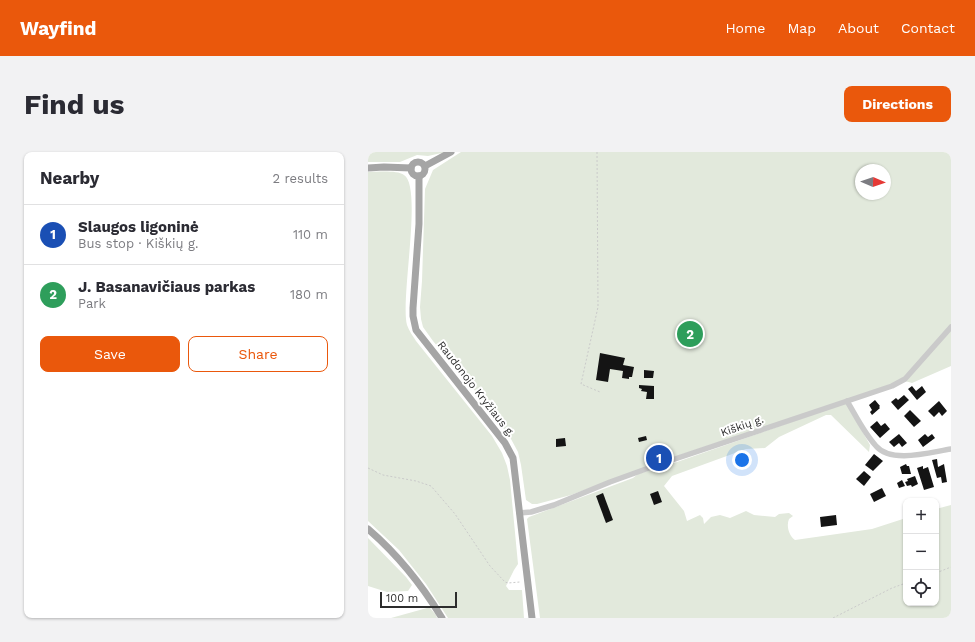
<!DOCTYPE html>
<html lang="en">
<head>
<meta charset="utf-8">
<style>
	body { margin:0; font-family:"Work Sans",sans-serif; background:#f2f2f3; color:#2b2b33 }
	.controls { position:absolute; right:12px; bottom:12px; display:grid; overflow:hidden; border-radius:8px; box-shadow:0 1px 3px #0004 }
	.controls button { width:36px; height:36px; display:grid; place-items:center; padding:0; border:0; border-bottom:1px solid #e1e1e2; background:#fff; color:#2b2b33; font:20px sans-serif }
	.compass { position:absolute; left:487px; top:12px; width:36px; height:36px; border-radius:50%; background:#fff; box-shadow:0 1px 3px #0004; rotate:92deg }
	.scale { position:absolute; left:12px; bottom:10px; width:77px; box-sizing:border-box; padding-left:4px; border:2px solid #2d2d2d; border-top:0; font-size:11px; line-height:14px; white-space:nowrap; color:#2d2d2d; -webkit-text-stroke:3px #fff; paint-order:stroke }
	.you { position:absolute; left:374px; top:308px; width:14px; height:14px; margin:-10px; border:3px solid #fff; border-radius:50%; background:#1a73e8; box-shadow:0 0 0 6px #1a73e833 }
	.badge { display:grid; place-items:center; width:26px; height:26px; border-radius:50%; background:#ea580c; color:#fff; font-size:13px; font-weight:700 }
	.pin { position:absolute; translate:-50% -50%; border:2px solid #fff; box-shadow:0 1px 4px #0006 }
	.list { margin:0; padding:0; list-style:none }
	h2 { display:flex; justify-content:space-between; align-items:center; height:52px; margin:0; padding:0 16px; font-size:17px }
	h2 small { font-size:13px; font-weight:400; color:#7c7c81 }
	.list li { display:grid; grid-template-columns:26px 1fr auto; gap:12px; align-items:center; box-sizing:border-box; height:60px; padding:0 16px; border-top:1px solid #e1e1e2 }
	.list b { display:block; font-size:15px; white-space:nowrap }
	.list p { margin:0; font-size:13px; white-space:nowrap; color:#7c7c81 }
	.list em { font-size:13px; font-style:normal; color:#7c7c81 }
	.actions { display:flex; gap:8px; padding:12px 16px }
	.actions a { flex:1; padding:9px 0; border:1px solid #ea580c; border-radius:8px; text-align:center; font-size:14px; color:#ea580c }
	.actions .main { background:#ea580c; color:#fff }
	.icon { flex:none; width:22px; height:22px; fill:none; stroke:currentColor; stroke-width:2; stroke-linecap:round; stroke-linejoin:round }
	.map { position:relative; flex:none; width:583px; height:466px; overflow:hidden; border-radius:8px }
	header { display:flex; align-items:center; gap:24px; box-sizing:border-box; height:56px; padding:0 20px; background:#ea580c; color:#fff }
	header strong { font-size:19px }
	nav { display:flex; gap:22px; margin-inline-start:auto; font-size:14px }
	.intro { display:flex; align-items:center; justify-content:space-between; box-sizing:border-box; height:96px; padding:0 24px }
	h1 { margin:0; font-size:28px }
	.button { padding:10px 18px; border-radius:8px; background:#ea580c; color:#fff; font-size:14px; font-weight:700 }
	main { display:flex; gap:24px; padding:0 24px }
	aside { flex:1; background:#fff; border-radius:8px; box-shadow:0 1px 3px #0004 }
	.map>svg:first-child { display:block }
</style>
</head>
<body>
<header>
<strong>Wayfind</strong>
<nav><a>Home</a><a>Map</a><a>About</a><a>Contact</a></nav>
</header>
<div class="intro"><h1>Find us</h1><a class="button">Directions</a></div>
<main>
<aside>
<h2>Nearby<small>2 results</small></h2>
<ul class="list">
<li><span class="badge" style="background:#1a4fb4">1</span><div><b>Slaugos ligoninė</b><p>Bus stop · Kiškių g.</p></div><em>110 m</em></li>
<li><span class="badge" style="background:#2e9e5b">2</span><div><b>J. Basanavičiaus parkas</b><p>Park</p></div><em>180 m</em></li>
</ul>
<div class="actions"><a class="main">Save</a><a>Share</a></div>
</aside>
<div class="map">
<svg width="583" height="466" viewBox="0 0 583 466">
	<rect width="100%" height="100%" fill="#fff"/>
	<g fill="#e2e9dc" fill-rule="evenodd">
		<path d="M0 0H78L60 4 49 3 32 10H0Z"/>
		<path d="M93 0H583V214L544 231C534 227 526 230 516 235L297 308 203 343 169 352H164L158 348 153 313 150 300 143 287 114 247 65 189 55 175 53 167 52 155 54 129 57 37 65 18ZM493 18H517V42H493Z"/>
		<path d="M0 20C9 20 29 18 36 23 55 35 32 147 39 173 41 179 45 184 48 189L124 284 134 301 139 314 142 328 150 412 146 418 138 434 141 438H154L156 466H80L58 432 31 398 0 369Z"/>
		<path d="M478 251 502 293 501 300 463 263H458L411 285 397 296 378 297 304 324 296 334 316 359 319 369 332 363 335 366 336 372 343 365 352 363 362 366 378 359 386 363 407 365 411 362 421 361 425 364 421 367C418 374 421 384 427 388L504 377 538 366V451H568V357L583 353V466H172L159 367 161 365 265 326 270 322 309 310Z"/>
		<path d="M0 386 38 425 44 433 40 439 19 440 0 434Z"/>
		<path d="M59 456H62L68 463 69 466H23Z"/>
	</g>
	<g fill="#141414">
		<path d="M232 201 257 206 255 213 266 215 264 225H261V227L254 226 255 219 242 217 240 230 228 228Z"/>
		<path d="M276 218 286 219 285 226H276Z"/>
		<path d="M271 233 286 234V247H278L279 240 273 239 274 237 271 236Z"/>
		<path d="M544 234 548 239 554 234 558 240 549 248 540 237Z"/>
		<path d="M536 243 541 248 530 258 523 250 528 246 530 248Z"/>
		<path d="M507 248 512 254 511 255 512 256 504 263 502 260 504 258 501 253Z"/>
		<path d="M571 249 579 259 574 264 571 260 566 265 560 259Z"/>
		<path d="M542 258 553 269 546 275 536 264Z"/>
		<path d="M509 269 513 274 517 271 522 277 512 286 502 275Z"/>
		<path d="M531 282 539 291 534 295 531 291 526 295 521 290Z"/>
		<path d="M557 282 560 285 564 282 567 286 555 295 550 288Z"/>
		<path d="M278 284 279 288 271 290 270 286Z"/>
		<path d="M197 286 198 294 188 295V287Z"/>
		<path d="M506 302 515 309 505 319 497 313Z"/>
		<path d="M569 307 570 315 576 312 579 330 574 331 573 325 569 326 564 308Z"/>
		<path d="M538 312 539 314H541L543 322H534L532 315Z"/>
		<path d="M555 314V317L560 315 566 335 556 338 549 316Z"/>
		<path d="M496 319 503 325 496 334 488 327Z"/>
		<path d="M547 324 550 332 544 335 543 333 539 334 537 330 540 329 539 327Z"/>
		<path d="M534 328 537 334 531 336 529 331Z"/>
		<path d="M514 336 518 344 506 350 502 342Z"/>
		<path d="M290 339 294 350 286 353 282 342Z"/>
		<path d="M235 341 245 368 238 371 228 344Z"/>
		<path d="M468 363 469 373 453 375 452 365Z"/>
	</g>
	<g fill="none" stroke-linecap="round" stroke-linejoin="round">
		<g stroke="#cacaca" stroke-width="1" stroke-dasharray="2 2" stroke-linecap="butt">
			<path d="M229 0 230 155 213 232 232 240"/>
			<path d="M0 316 15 323 48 329 63 334 87 362 122 414 137 430 140 431 152 430"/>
			<path d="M568 421 583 415"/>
			<path d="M465 466 524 436 538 431"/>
		</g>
		<g stroke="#cacaca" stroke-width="5.5">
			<path d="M479 249C488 264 496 281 508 294 523 312 563 300 583 297"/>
			<path d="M151 361 163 360 186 353 242 330 289 313 524 234 537 227 583 175"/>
		</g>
		<g stroke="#a5a5a5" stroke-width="7">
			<circle cx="50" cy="17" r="7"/>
			<path d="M57 14 83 0"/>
			<path d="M0 16 16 15 43 16"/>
			<path d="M51 24V72L45 156V164L48 178 137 291 145 306 164 466"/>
			<path d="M0 377C29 402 54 433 74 466"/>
		</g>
	</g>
	<g text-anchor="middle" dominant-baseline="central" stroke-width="4" stroke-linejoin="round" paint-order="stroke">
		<g font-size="11" fill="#2d2d2d" stroke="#fff">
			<text transform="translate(108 237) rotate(52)">Raudonojo Kryžiaus g.</text>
			<text transform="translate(374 274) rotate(-19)">Kiškių g.</text>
		</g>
	</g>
</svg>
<div class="controls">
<button>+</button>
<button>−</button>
<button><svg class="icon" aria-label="locate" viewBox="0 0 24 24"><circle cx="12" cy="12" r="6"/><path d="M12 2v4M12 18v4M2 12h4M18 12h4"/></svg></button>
</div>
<svg class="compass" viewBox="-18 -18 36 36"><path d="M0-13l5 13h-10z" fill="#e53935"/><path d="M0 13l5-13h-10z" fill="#7c7c81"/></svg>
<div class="scale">100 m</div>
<div class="you"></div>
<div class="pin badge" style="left:291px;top:306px;background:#1a4fb4">1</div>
<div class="pin badge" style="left:322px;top:182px;background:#2e9e5b">2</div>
</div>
</main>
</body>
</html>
